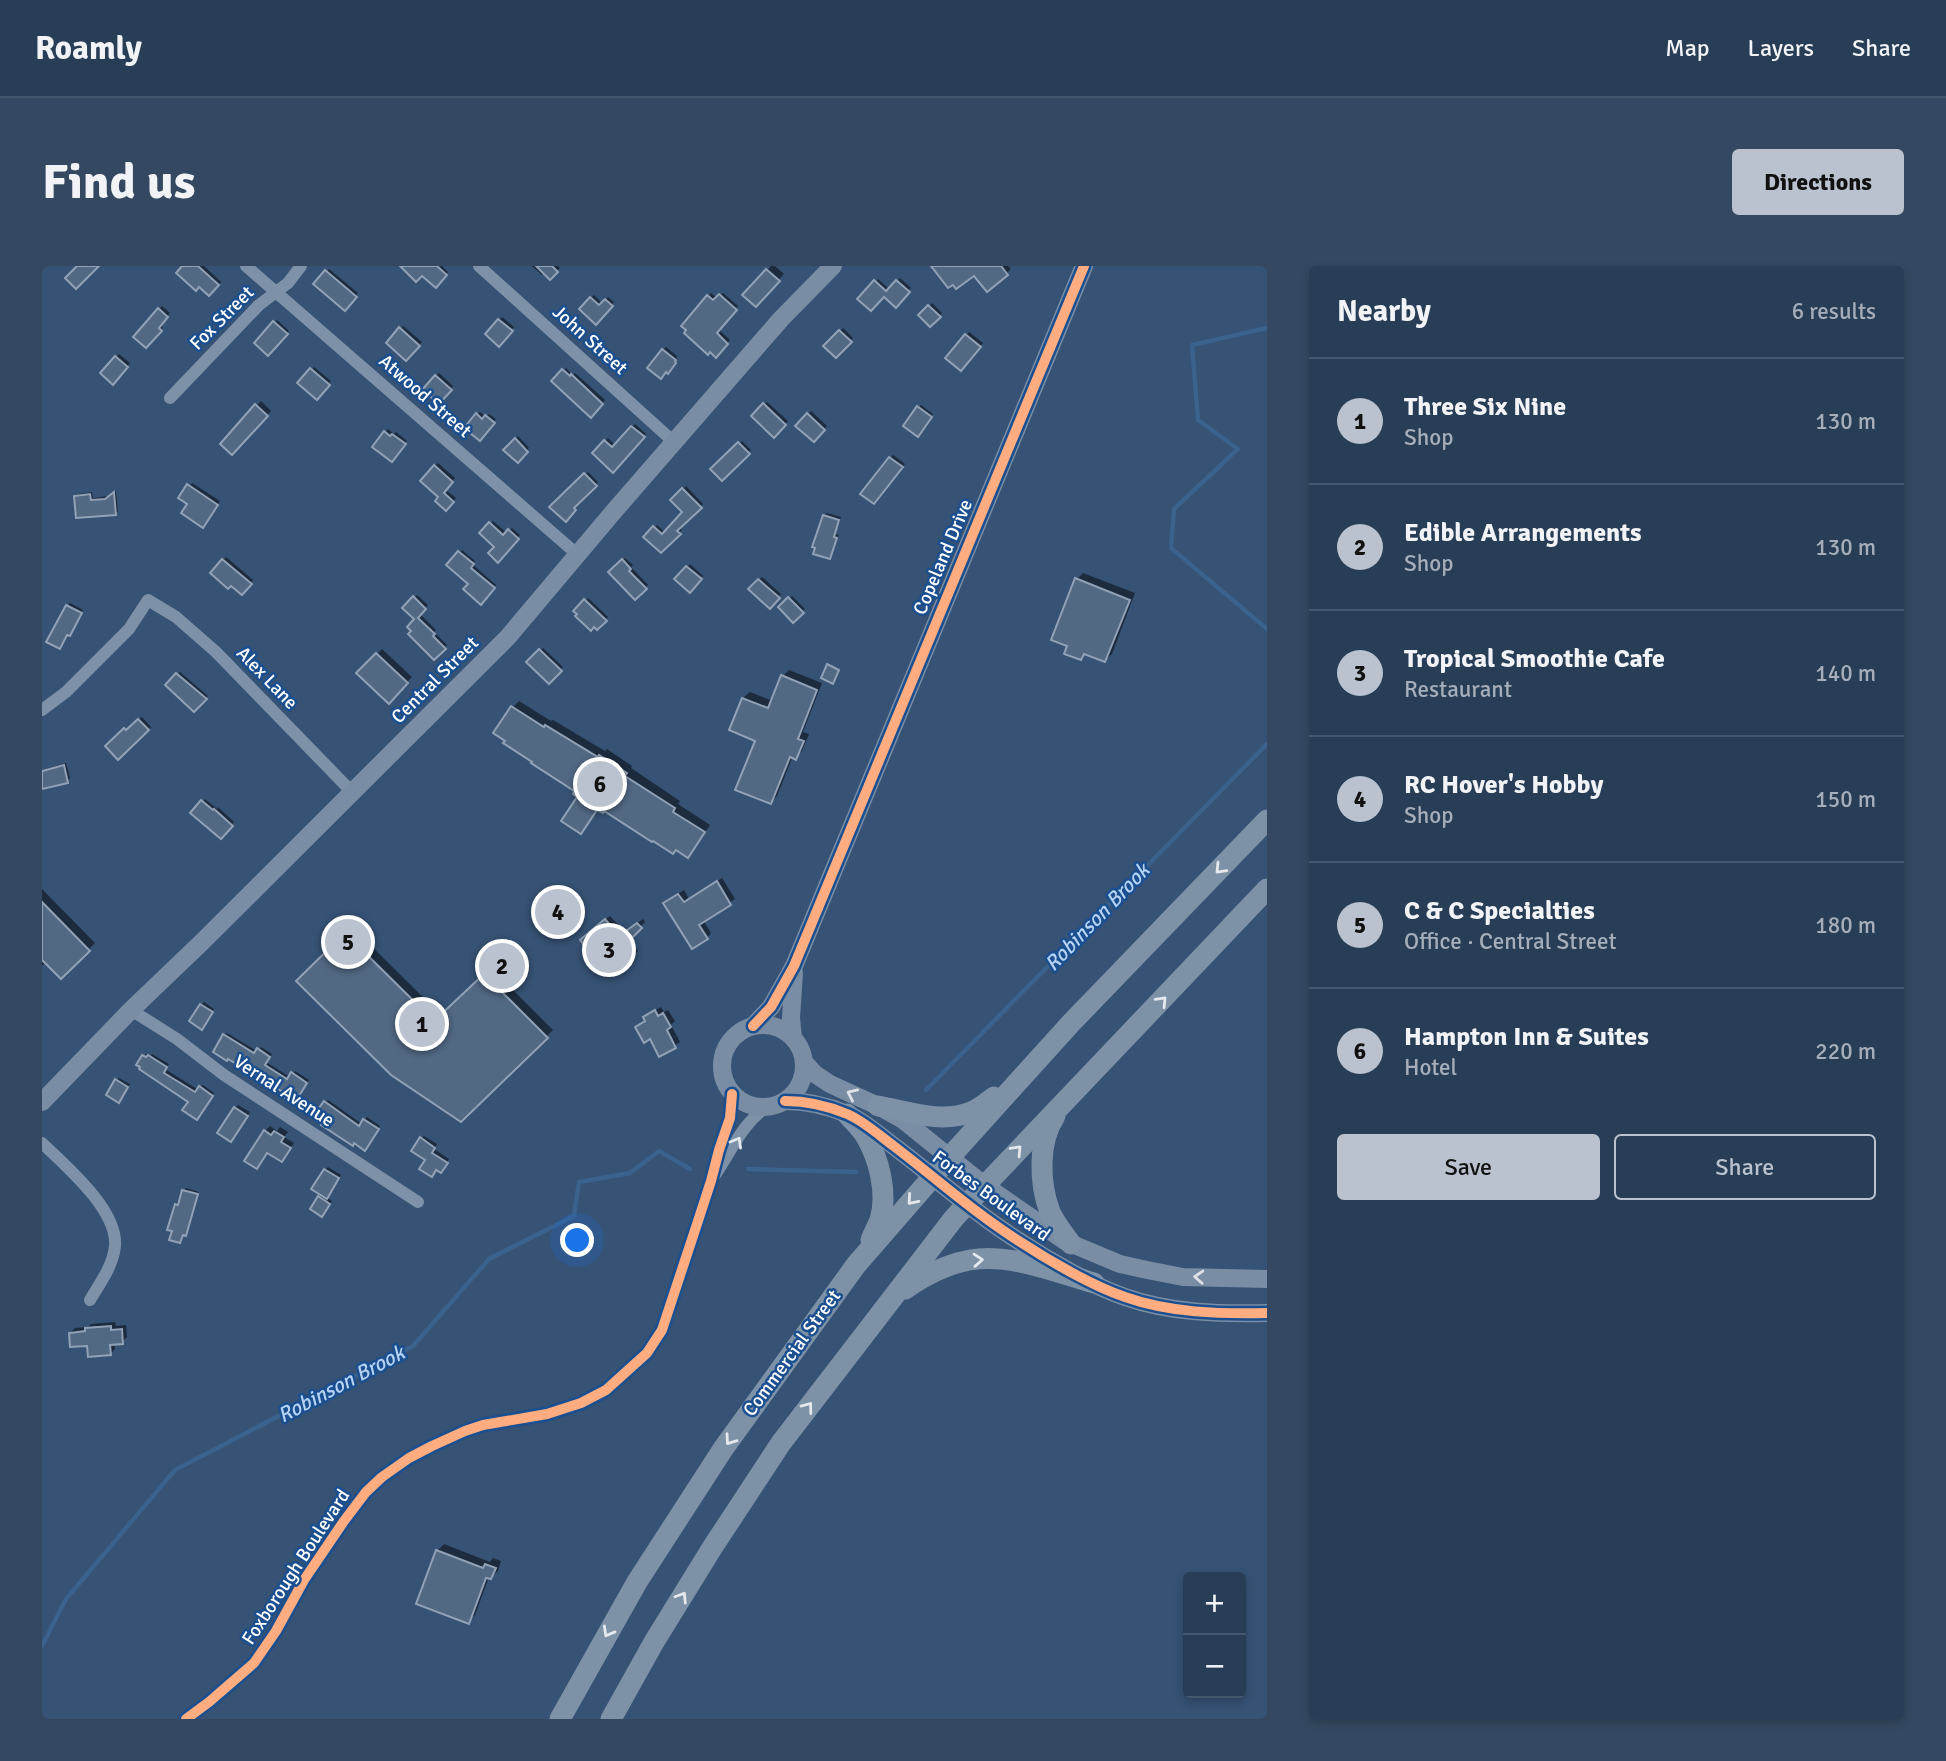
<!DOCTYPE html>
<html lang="en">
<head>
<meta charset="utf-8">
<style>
	body { margin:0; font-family:Signika,sans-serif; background:#344961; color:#f1f3f6 }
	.controls { position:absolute; right:21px; bottom:21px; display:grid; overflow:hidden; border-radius:7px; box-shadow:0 4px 10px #0003 }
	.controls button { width:63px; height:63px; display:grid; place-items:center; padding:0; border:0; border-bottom:2px solid #44576d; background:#283e57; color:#f1f3f6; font:35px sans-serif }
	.you { position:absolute; left:536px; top:975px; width:24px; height:24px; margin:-18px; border:5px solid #fff; border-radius:50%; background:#1a73e8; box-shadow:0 0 0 10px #1a73e833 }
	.badge { display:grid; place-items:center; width:46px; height:46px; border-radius:50%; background:#b9c2ce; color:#111; font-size:23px; font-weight:700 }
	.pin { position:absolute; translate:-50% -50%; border:4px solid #fff; box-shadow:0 2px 7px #0006 }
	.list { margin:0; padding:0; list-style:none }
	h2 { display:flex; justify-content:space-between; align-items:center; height:91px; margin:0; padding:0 28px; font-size:30px }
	h2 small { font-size:23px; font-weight:400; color:#a5aeba }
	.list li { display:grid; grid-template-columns:46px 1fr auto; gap:21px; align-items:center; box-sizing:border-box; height:126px; padding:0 28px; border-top:2px solid #44576d }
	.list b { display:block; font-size:26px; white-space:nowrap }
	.list p { margin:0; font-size:23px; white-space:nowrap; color:#a5aeba }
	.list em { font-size:23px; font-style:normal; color:#a5aeba }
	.actions { display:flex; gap:14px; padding:21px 28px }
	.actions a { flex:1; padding:16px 0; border:2px solid #b9c2ce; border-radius:7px; text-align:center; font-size:24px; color:#b9c2ce }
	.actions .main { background:#b9c2ce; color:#111 }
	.map { position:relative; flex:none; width:1225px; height:1453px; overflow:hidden; border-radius:7px }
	header { display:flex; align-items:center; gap:42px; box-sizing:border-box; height:98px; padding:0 35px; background:#283e57; border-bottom:2px solid #44576d }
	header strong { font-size:33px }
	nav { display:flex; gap:38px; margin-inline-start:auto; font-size:24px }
	.intro { display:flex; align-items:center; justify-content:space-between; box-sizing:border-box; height:168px; padding:0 42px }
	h1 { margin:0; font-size:49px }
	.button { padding:18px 32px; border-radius:7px; background:#b9c2ce; color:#111; font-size:24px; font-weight:700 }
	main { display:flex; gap:42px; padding:0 42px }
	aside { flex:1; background:#283e57; border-radius:7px; box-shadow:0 4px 10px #0003 }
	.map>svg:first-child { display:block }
</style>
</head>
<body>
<header>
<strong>Roamly</strong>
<nav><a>Map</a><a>Layers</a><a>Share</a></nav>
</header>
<div class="intro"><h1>Find us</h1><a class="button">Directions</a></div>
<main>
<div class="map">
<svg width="1225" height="1453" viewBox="0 0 1225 1453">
	<rect width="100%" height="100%" fill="#365274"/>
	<g fill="#0007">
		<path d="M143 0H162L179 16 167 28Z"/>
		<path d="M358 0H400L406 6 394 20 380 7Z"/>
		<path d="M490 0H516L518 2 508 11 503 6 500 9Z"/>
		<path d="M729 0H733L742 8 714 39 703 29Z"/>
		<path d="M891 0H966L969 3 946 24 932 8Z"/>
		<path d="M287 3 316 27 302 43 274 18Z"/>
		<path d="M858 12 869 22 854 39 842 29 818 33 836 13 848 24Z"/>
		<path d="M669 27 675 32 681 27 696 40 676 63 688 74 674 89 641 60Z"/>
		<path d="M552 29 561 38 566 31 572 36 554 56 539 43Z"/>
		<path d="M890 37 900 47 888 59 879 49Z"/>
		<path d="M120 40 128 47 118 58 121 61 104 80 94 70Z"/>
		<path d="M460 51 472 61 457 78 445 68Z"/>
		<path d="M235 54 247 65 226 88 214 77Z"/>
		<path d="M361 60 380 76 364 93 346 77Z"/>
		<path d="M801 62 811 72 794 90 784 80Z"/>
		<path d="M927 66 941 77 919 103 905 92Z"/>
		<path d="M624 81 635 90 634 92 636 93 629 102 621 84Z"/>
		<path d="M77 88 88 97 71 116 61 107Z"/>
		<path d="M272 101 289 115 275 132 258 117Z"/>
		<path d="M524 102 531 109 533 107 563 134 549 149 511 115Z"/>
		<path d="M397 107 411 120 397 136 382 123Z"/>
		<path d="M219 135 229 145 190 187 180 178Z"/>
		<path d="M725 136 746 155 732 170 711 150Z"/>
		<path d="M879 139 891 148 878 166 876 142Z"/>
		<path d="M769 145 785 160 772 174 756 160Z"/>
		<path d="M438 146 444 151 447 148 454 153 437 173 435 148Z"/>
		<path d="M593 158 604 168 571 205 552 187 566 172 574 180Z"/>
		<path d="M346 163 352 168 354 166 365 175 352 191 332 180Z"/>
		<path d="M476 170 487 182 476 194 464 184Z"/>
		<path d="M700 175 709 184 680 212 671 203Z"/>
		<path d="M851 189 863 198 835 233 836 209Z"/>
		<path d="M396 197 413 212 403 223 414 232 404 243 399 231 380 215Z"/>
		<path d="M546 206 556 216 533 238 535 240 524 253 510 241Z"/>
		<path d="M150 217 178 235 163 257 147 220Z"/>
		<path d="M644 220 661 238 637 261 640 264 619 285 604 271 615 259 624 267 642 246 630 234Z"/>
		<path d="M74 225 76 245 74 248 34 230 37 228 50 226 51 232 67 230Z"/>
		<path d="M785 247 799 251 793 268 797 269 790 288 788 291 782 249Z"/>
		<path d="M451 255 465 267 470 262 478 269 456 294 454 281 439 267Z"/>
		<path d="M420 284 433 295 430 298 454 319 439 336 428 318 406 299Z"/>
		<path d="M184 291 211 314 200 327 171 307Z"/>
		<path d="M583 292 591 299 589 301 606 319 593 332 568 306Z"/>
		<path d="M648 298 661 310 648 324 635 313Z"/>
		<path d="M1041 307 1093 327 1070 388 1063 394 1044 387 1039 392 1035 313Z"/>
		<path d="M720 311 739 328 728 341 708 323Z"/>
		<path d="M375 329 386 339 378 348 394 364 392 366 405 379 392 392 375 353 363 341Z"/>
		<path d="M750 330 763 343 751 354 738 341Z"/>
		<path d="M546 332 566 351 555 362 534 345Z"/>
		<path d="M28 337 41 344 30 365 26 368 20 378 25 340Z"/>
		<path d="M501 382 521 401 507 416 487 396Z"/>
		<path d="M340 383 370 411 347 435 317 407Z"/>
		<path d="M747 404 780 417 761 466 767 468 760 485 754 491 751 490 735 530 729 536 715 474 689 463 701 432 708 426 731 435 741 410Z"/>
		<path d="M138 406 166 430 152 444 125 419Z"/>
		<path d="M477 435 509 455 511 454 563 485 565 483 590 500 589 502 638 535 636 538 668 559 652 583 646 590 563 543 556 542 539 566 538 530 471 441Z"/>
		<path d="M100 451 109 461 76 492 65 480 86 461 87 463Z"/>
		<path d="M24 497 28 512 25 515 0 522V504Z"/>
		<path d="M163 533 175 543 176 541 192 556 179 571 151 547Z"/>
		<path d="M680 612 693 633 661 654 669 667 665 672 628 633 642 624 647 633Z"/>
		<path d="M0 623 53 677 19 711 4 695 0 700Z"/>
		<path d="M568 650 583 666 601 653 603 656 587 672 596 685 591 689 545 669Z"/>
		<path d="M310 661 400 750 449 702 511 764 419 854 257 715Z"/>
		<path d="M162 736 172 743 163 759 159 739Z"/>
		<path d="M619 741 622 746 626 744 633 755 629 759 638 776 618 789 608 771 595 761 605 754 603 751 608 747Z"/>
		<path d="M185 767 215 785 219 781 230 788 224 796 248 811 253 805 267 814 254 833 246 828 183 769Z"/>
		<path d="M104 788 108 790 110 788 127 798 123 803 155 823 161 819 172 827 157 849 149 835 102 790Z"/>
		<path d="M77 812 88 818 80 832 75 814Z"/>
		<path d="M286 834 320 858 325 851 338 860 326 880 313 876 283 836Z"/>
		<path d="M196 839 208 846 192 871 193 842Z"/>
		<path d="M228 860 235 865 238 861 246 866 242 871 252 877 240 894 223 865Z"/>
		<path d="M382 870 395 878 392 883 407 893 401 902 386 893 379 872Z"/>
		<path d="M286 901 299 909 284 931 290 935 283 946 278 931 280 928 283 904Z"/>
		<path d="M144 922 157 926 146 965 142 967 138 975 134 939Z"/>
		<path d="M73 1056 74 1060 84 1059 85 1071 80 1076 72 1077 73 1083 68 1088 28 1067 33 1062 46 1061 49 1058Z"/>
		<path d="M402 1278 448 1296 451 1292 459 1295 456 1305 449 1311H447L433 1349 426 1356 395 1285Z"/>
	</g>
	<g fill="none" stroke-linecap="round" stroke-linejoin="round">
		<g stroke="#3b618d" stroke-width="4.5">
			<path d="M1225 62 1150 79 1156 154 1196 183 1132 243 1129 282 1225 363"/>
			<path d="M884 824 1225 478"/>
			<path d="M706 903 814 906"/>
			<path d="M0 1380 24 1333 133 1204 371 1080 447 993 532 950 537 916 588 907 617 885 648 903"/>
		</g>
	</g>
	<g fill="#526984" stroke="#92a2b6" stroke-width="2">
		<path d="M35 0H57L34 23 23 12Z"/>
		<path d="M140 0H156L177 19 167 30 157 21 154 25 134 7Z"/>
		<path d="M358 0H395L405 9 394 22 380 10 374 16Z"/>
		<path d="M494 0H510L516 6 508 14Z"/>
		<path d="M889 0H959L966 9 945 26 932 10 914 23 911 19 906 22Z"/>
		<path d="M724 3 738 15 714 41 700 29Z"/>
		<path d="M283 4 315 31 303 45 271 18Z"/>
		<path d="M832 14 844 25 854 14 868 26 854 42 842 31 829 45 815 33Z"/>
		<path d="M677 28 695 44 675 67 686 78 674 92 668 86 666 89 642 67 644 64 639 60 665 29 671 34Z"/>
		<path d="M548 31 557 39 563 33 571 40 554 59 537 43Z"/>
		<path d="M886 39 899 51 888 61 876 49Z"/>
		<path d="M116 42 126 51 117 62 120 65 104 82 91 71Z"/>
		<path d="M456 53 471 65 457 81 443 68Z"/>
		<path d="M231 55 246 68 226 90 212 77Z"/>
		<path d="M357 61 378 80 364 95 344 77Z"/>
		<path d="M797 64 810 76 794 92 781 80Z"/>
		<path d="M923 68 939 81 919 105 903 92Z"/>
		<path d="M620 83 634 94 633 95 634 97 626 108 624 106 619 113 605 102Z"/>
		<path d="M73 90 86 101 71 119 58 107Z"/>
		<path d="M268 102 288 119 275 134 255 117Z"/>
		<path d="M520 103 528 110 529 108 561 138 549 152 509 115Z"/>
		<path d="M393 109 410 124 397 138 380 124Z"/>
		<path d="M721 137 744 159 732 172 709 150Z"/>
		<path d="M213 138 226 150 190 189 178 178Z"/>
		<path d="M875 140 890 151 876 171 861 160Z"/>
		<path d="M434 147 440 153 443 149 453 157 438 175 422 162Z"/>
		<path d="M765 147 783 164 772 176 753 160Z"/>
		<path d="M589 160 603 171 571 207 550 187 562 174 570 181Z"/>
		<path d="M342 165 348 170 350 168 364 178 350 196 330 181Z"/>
		<path d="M473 172 486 186 476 197 461 184Z"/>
		<path d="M696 176 708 188 680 215 668 203Z"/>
		<path d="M847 191 861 201 832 238 818 228Z"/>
		<path d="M392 199 411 216 402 227 412 236 404 245 393 235 396 231 378 215Z"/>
		<path d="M542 207 555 220 532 242 534 244 524 256 507 241Z"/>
		<path d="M145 218 176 239 161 262 139 247 145 238 136 232Z"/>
		<path d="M640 222 660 242 635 265 639 268 619 287 601 271 611 260 620 268 640 246 628 234Z"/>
		<path d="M72 226 74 249 34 252 32 230 48 228 49 234 63 233Z"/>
		<path d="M781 249 797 254 792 271 795 272 788 293 771 288 773 282 770 281Z"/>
		<path d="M447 256 461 269 466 263 477 273 456 297 446 287 452 281 437 267Z"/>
		<path d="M416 285 432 298 429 302 453 322 439 339 421 323 426 318 404 299Z"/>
		<path d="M180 293 210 318 200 329 189 320 186 323 168 307Z"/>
		<path d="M580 293 589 303 587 305 605 323 593 334 566 306Z"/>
		<path d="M644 300 660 313 648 327 632 313Z"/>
		<path d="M1033 312 1088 334 1063 396 1042 388 1039 394 1022 388 1025 380 1009 374Z"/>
		<path d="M716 313 738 332 728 343 706 323Z"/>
		<path d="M371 330 384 343 376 352 393 368 391 370 404 383 392 394 366 368 369 365 365 361 372 353 360 342Z"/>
		<path d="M746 331 762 347 751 357 736 341Z"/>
		<path d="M542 333 565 355 555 364 552 361 549 365 533 350 535 348 531 345Z"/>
		<path d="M24 339 40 347 28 370 25 369 18 383 4 376Z"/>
		<path d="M497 383 520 405 507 418 484 396Z"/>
		<path d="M334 387 366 417 347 438 314 407Z"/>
		<path d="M785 398 797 404 791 418 779 412Z"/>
		<path d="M134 407 165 433 152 446 123 419Z"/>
		<path d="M739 409 775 424 756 473 762 475 754 494 748 491 729 538 693 524 713 475 687 464 700 432 726 442Z"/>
		<path d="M469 440 502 461 503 459 556 491 557 489 585 507 583 510 633 542 631 546 663 566 646 592 634 584 631 588 611 575 610 576 562 545 561 547 555 544 539 568 519 555 535 531 531 528 532 525 489 497 490 496 461 477 463 475 451 467Z"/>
		<path d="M96 453 107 464 76 494 63 480 82 462 84 464Z"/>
		<path d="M22 499 26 517 0 523V505Z"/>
		<path d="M159 534 171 544 172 543 191 560 179 573 148 547Z"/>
		<path d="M675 615 689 639 657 659 666 673 650 683 621 637 636 628 642 636Z"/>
		<path d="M0 636 48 685 19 713 0 694Z"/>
		<path d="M563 653 577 670 595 657 600 662 584 678 592 691 564 707 538 674Z"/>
		<path d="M303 667 392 755 442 708 506 772 419 856 349 809 254 715Z"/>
		<path d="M158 738 171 746 160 764 147 755Z"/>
		<path d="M613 744 616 750 621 747 629 761 625 764 634 782 617 791 608 773 602 777 593 761 603 755 601 751Z"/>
		<path d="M181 768 212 787 215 782 228 791 223 799 245 813 249 806 265 817 252 838 242 831 244 828 186 793 185 795 171 786Z"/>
		<path d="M100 789 104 791 106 789 125 801 122 807 153 826 157 820 171 830 155 854 140 844 146 836 97 803 98 801 94 799Z"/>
		<path d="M73 813 86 821 77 837 64 829Z"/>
		<path d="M282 835 317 860 321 853 337 863 323 885 312 877 311 880 279 859 281 856 272 849Z"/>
		<path d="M192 841 206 850 189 876 175 867Z"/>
		<path d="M222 864 229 869 232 865 242 871 239 876 249 882 240 896 225 887 215 903 202 895Z"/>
		<path d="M378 871 393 882 390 887 406 897 399 907 394 904 390 911 377 903 383 894 369 885Z"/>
		<path d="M282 903 297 912 285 933 269 923Z"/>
		<path d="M140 924 156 928 144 970 141 969 138 977 127 974 130 965 125 964 133 938 136 939Z"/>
		<path d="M276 930 288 938 280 951 268 943Z"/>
		<path d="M69 1060V1064L80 1063 81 1078 68 1079 69 1089 46 1091 45 1080 28 1081 27 1067 43 1065V1062Z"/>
		<path d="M394 1284 441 1302 443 1298 454 1302 449 1313 444 1312 427 1358 374 1338Z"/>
	</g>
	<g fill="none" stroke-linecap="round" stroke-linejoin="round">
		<g stroke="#7d92a8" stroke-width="12">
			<path d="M204 0 536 289"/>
			<path d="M437 0 633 177"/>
			<path d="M128 132 217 39 246 17 259 0"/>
			<path d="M0 444 24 426 87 363 106 334 134 351 174 386 309 525"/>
			<path d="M89 744 135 773 182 809 376 936"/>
			<path d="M0 877C24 900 76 944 73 980 71 1000 58 1017 48 1034"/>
			<path d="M673 909C689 886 700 857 725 841"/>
			<path d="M144 1453 167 1436 212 1397 234 1365 262 1314 302 1255 324 1226 340 1211 367 1192 390 1180 423 1165 441 1159 505 1148 539 1137 564 1124 605 1087 620 1064 656 955 669 915 677 884 688 852 690 828"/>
		</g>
		<g stroke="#798da4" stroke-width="18">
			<circle cx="721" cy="800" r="41"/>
			<path d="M711 760 729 741 752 700 1042 0"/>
			<path d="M751 772 749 752 752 707"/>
			<path d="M762 796 773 808 788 818 836 840 861 854 942 919 1023 975 1078 998 1105 1004 1141 1011 1225 1013"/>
			<path d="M743 835C763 835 786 840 805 848 822 855 838 870 853 881 895 913 935 949 980 977 1009 996 1051 1020 1083 1031 1128 1047 1178 1048 1225 1047"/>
			<path d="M0 836 89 744 159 677 466 371 573 244 739 53 791 0"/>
		</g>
		<g stroke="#7e92a7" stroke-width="21">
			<path d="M836 840C865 845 899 858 929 846 937 843 945 836 952 831"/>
			<path d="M805 848C811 855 818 861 823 869 837 892 846 927 838 954 835 961 832 967 829 974"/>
			<path d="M1013 850C996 875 997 917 1008 946 1013 957 1022 968 1029 978"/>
			<path d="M863 1023C882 1010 905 998 928 994 969 987 1013 1006 1052 1017"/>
			<path d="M518 1453 595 1316 681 1183 814 999 907 892 1030 756 1225 554"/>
			<path d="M569 1453 612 1376 670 1282 739 1177 912 952 1225 623"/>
		</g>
		<defs>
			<g id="cycleway">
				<path d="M711 760 729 741 752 700 1042 0"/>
				<path d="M743 835C763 835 786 840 805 848 822 855 838 870 853 881 895 913 935 949 980 977 1009 996 1051 1020 1083 1031 1128 1047 1178 1048 1225 1047"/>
				<path d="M144 1453 167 1436 212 1397 234 1365 262 1314 302 1255 324 1226 340 1211 367 1192 390 1180 423 1165 441 1159 505 1148 539 1137 564 1124 605 1087 620 1064 656 955 669 915 677 884 688 852 690 828"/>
			</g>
		</defs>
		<use href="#cycleway" stroke="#1b4f8f" stroke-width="15"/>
		<use href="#cycleway" stroke="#ffac80" stroke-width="10"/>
	</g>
	<defs><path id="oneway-chevron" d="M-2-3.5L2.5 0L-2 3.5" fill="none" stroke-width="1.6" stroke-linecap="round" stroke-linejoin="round" transform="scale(1.75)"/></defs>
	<g stroke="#e5e9ed">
		<use href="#oneway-chevron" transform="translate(1178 603) rotate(134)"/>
		<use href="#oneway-chevron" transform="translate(1120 735) rotate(-47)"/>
		<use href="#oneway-chevron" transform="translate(975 884) rotate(-47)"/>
		<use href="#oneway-chevron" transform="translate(870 934) rotate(131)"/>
		<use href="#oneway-chevron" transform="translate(936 994) rotate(-4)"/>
		<use href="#oneway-chevron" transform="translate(766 1141) rotate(-53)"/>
		<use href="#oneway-chevron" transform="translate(688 1174) rotate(125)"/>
		<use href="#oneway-chevron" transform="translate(640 1331) rotate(-58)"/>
		<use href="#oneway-chevron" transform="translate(566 1366) rotate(119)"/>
	</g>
	<g stroke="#dee2e8">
		<use href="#oneway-chevron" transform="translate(810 828) rotate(-155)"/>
		<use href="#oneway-chevron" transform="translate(1157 1011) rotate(-177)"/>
	</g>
	<use stroke="#e5e9ee" href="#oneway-chevron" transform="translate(695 876) rotate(-60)"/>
	<g text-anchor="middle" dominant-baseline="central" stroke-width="5" stroke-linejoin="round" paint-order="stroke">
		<g font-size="19" fill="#fff" stroke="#1b4f8f">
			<text transform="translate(180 52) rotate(-45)">Fox Street</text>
			<text transform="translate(548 74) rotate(42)">John Street</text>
			<text transform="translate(383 130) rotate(41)">Atwood Street</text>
			<text transform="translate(901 291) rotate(-67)">Copeland Drive</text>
			<text transform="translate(225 412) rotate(46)">Alex Lane</text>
			<text transform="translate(393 414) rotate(-45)">Central Street</text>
			<text transform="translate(242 825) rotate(33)">Vernal Avenue</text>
			<text transform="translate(949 930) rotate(36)">Forbes Boulevard</text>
			<text transform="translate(750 1087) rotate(-54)">Commercial Street</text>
			<text transform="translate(254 1301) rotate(-57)">Foxborough Boulevard</text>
		</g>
		<g font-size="21" font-style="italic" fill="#b5d3f5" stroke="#1b4f8f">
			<text transform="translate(1055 651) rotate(-46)">Robinson Brook</text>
			<text transform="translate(299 1118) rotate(-28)">Robinson Brook</text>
		</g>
	</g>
</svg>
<div class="controls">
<button>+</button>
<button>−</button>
</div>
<div class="you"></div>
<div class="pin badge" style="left:380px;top:758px">1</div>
<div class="pin badge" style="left:460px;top:700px">2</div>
<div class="pin badge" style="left:567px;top:684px">3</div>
<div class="pin badge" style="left:516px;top:646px">4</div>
<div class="pin badge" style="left:306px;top:676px">5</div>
<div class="pin badge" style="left:558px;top:518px">6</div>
</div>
<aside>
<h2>Nearby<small>6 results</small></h2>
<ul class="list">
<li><span class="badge">1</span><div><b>Three Six Nine</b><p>Shop</p></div><em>130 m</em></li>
<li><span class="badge">2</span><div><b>Edible Arrangements</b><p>Shop</p></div><em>130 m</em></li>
<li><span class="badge">3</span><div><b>Tropical Smoothie Cafe</b><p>Restaurant</p></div><em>140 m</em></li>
<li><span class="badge">4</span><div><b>RC Hover's Hobby</b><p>Shop</p></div><em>150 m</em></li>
<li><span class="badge">5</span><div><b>C &amp; C Specialties</b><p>Office · Central Street</p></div><em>180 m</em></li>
<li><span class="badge">6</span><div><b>Hampton Inn &amp; Suites</b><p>Hotel</p></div><em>220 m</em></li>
</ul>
<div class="actions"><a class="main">Save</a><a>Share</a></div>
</aside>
</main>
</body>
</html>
